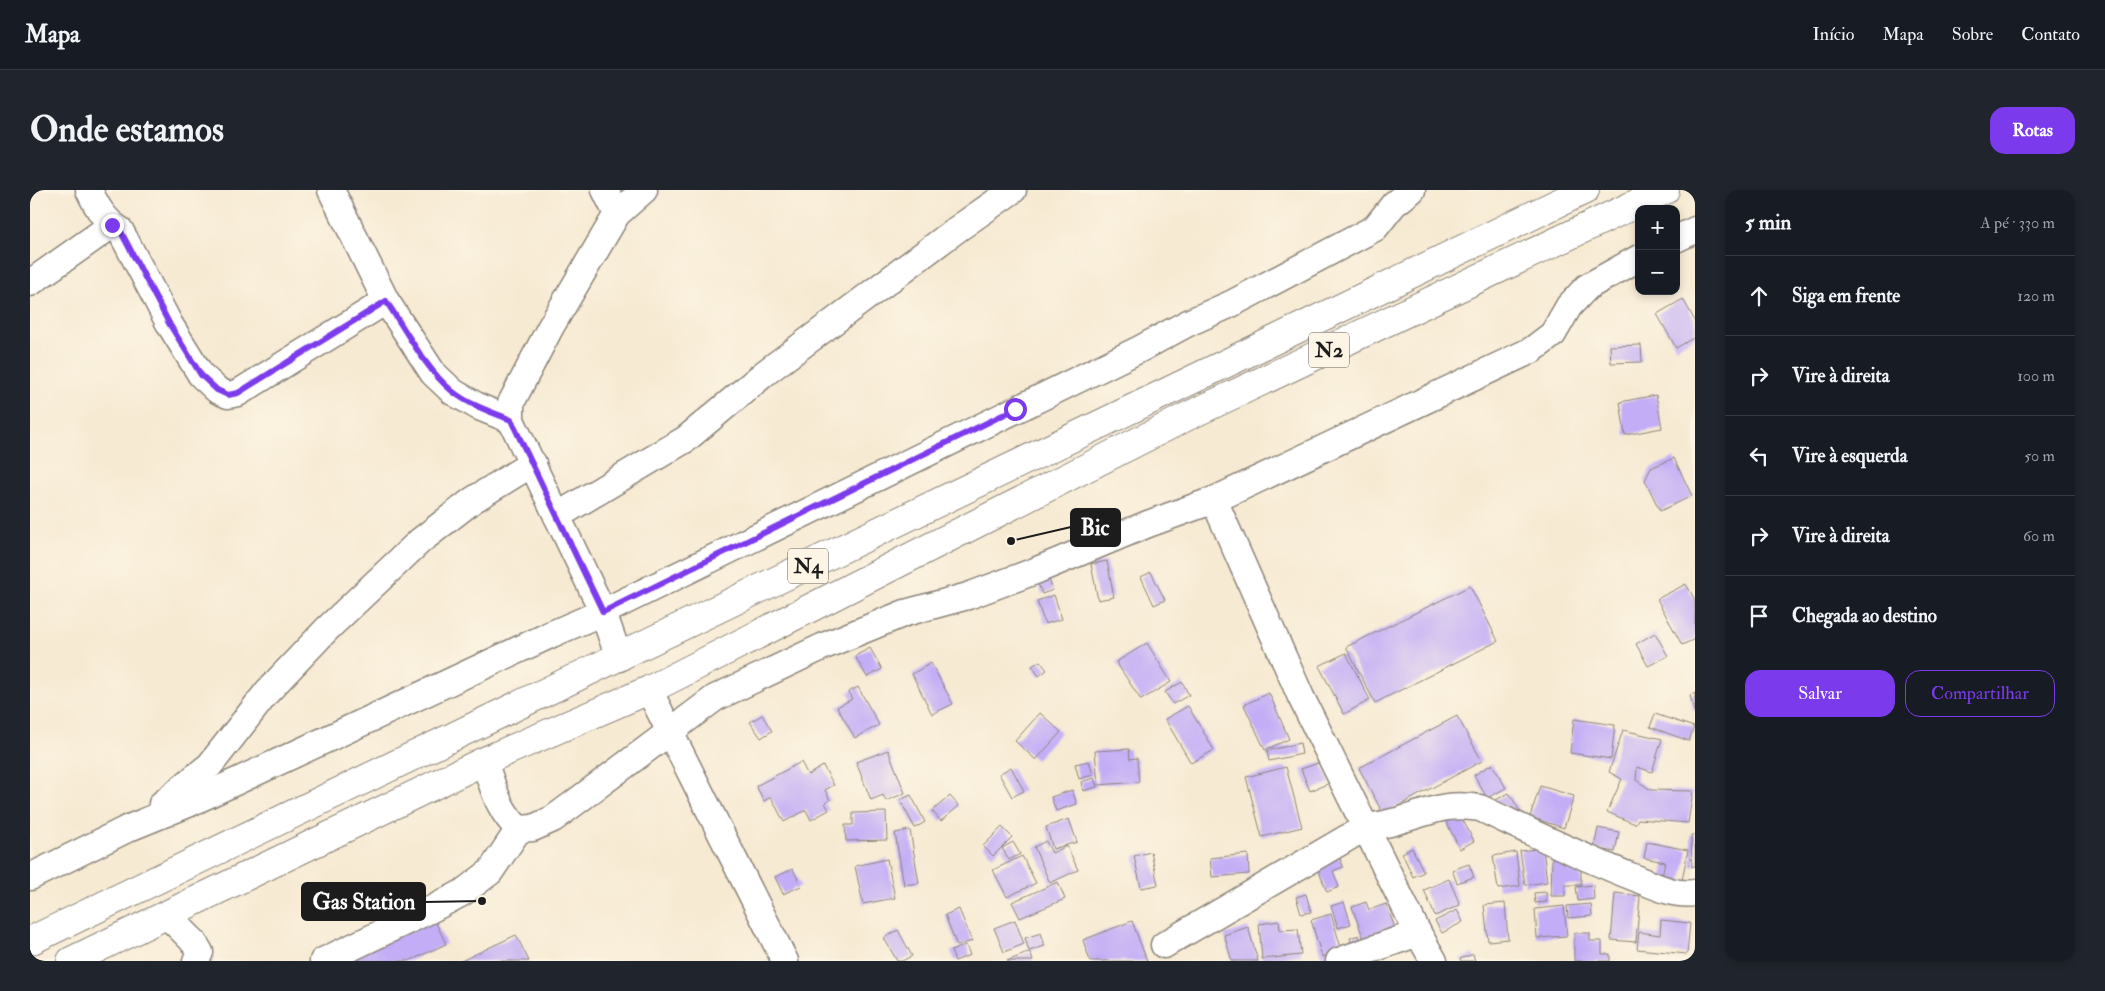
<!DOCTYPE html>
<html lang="pt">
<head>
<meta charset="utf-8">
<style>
	body { margin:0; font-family:"IM FELL Double Pica",serif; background:#20242c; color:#f1f3f6 }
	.controls { position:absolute; right:15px; top:15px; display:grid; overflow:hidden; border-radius:10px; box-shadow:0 2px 8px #0003 }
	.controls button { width:45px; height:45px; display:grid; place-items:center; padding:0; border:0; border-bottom:1px solid #363941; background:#171b24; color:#f1f3f6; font:25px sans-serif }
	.stop { position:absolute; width:15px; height:15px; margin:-11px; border:4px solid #7c3aed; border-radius:50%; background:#fff }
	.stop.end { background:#7c3aed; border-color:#fff; box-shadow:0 1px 5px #0008 }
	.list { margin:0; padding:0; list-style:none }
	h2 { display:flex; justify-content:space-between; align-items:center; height:65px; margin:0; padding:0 20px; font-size:21px }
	h2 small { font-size:16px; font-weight:400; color:#9ea1a6 }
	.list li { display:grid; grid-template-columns:32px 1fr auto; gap:15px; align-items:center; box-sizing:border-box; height:80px; padding:0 20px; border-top:1px solid #363941 }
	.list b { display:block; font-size:19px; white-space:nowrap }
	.list em { font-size:16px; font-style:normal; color:#9ea1a6 }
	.actions { display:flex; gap:10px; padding:15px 20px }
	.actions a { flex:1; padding:11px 0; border:1px solid #7c3aed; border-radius:15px; text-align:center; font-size:18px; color:#7c3aed }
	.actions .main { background:#7c3aed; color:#fff }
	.icon { flex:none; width:28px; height:28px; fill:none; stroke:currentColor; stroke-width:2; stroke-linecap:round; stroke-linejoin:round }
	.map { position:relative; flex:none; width:1665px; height:771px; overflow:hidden; border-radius:15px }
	header { display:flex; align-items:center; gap:30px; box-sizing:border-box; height:70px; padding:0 25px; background:#171b24; border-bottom:1px solid #363941 }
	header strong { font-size:24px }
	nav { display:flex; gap:28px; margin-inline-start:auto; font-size:18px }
	.intro { display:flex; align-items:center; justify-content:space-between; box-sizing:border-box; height:120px; padding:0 30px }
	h1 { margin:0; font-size:35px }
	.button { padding:12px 22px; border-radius:15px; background:#7c3aed; color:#fff; font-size:18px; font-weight:700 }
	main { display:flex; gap:30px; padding:0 30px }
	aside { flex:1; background:#171b24; border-radius:15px; box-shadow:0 2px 8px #0003 }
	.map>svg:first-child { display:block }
</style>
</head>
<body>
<header>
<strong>Mapa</strong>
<nav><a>Início</a><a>Mapa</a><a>Sobre</a><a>Contato</a></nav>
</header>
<div class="intro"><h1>Onde estamos</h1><a class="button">Rotas</a></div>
<main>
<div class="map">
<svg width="1665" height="771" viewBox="0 0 1665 771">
	<rect width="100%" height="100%" fill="#fcf5e5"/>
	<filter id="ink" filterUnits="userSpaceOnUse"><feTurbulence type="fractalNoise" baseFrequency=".02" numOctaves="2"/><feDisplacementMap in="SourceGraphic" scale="10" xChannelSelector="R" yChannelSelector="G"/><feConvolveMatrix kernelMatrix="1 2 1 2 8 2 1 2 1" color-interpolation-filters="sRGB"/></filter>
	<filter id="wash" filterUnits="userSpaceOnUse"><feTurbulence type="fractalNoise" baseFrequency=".0096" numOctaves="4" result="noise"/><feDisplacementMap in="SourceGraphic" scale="20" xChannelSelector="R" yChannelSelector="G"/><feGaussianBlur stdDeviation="1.12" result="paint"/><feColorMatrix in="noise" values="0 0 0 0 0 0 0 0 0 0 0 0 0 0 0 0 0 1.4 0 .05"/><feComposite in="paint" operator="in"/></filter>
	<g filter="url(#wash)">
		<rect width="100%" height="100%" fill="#f7ead3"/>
		<g id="blocks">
			<g fill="#c2adf6">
				<path d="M1653 109 1665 131V147L1646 158 1627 124Z"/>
				<path d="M1611 155 1612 172 1581 173 1580 156Z"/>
				<path d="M1626 205 1632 238 1595 245 1590 212Z"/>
				<path d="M1644 268 1662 306 1630 321 1615 290 1621 278Z"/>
				<path d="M1077 371 1084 407 1068 410 1061 374Z"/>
				<path d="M1121 382 1135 410 1124 415 1111 387Z"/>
				<path d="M1018 387 1023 400 1012 404 1007 391Z"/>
				<path d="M1656 394 1665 410V449L1652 455 1627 409Z"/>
				<path d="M1440 396 1468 451 1345 513 1316 457Z"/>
				<path d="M1024 405 1032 429 1015 434 1007 411Z"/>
				<path d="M1625 443 1638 466 1618 476 1606 454Z"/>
				<path d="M1117 453 1141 492 1111 510 1086 472Z"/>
				<path d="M840 458 852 479 837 487 825 466Z"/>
				<path d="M1316 463 1340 510 1314 524 1289 476Z"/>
				<path d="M1010 471 1017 480 1009 486 1002 476Z"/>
				<path d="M901 473 923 514 902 524 882 484Z"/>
				<path d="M1152 492 1159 505 1143 514 1135 502Z"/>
				<path d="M828 497 849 535 825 548 807 517 822 509 818 502Z"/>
				<path d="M1239 503 1259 549 1235 560 1214 515Z"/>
				<path d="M1665 503V522H1664L1660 505Z"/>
				<path d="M1158 516 1184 560 1161 573 1135 529Z"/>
				<path d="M1010 523 1031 542 1006 570 985 551Z"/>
				<path d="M1625 524 1664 537 1659 551 1620 537Z"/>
				<path d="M732 525 742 541 731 548 720 532Z"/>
				<path d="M1427 526 1452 571 1353 624 1329 578Z"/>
				<path d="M1544 529 1585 535 1581 569 1540 563Z"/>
				<path d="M1593 540 1632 549 1622 582 1607 577 1606 590 1621 600 1663 601 1658 633 1608 629 1605 634 1577 622 1592 589 1579 582Z"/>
				<path d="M1270 553 1272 564 1239 571 1237 561Z"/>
				<path d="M1099 559 1100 569 1107 568 1109 592 1068 595 1065 561Z"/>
				<path d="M858 560 875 603 856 611 853 605 841 610 826 572Z"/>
				<path d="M1059 571 1063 585 1049 589 1045 574Z"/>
				<path d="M771 572 778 585 793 576 804 595 795 600 800 610 795 613 799 620 781 630 776 620 754 632 741 607 734 611 726 596Z"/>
				<path d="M1291 572 1300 593 1280 601 1271 579Z"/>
				<path d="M1462 574 1476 598 1457 608 1444 585Z"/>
				<path d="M981 577 994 601 982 607 969 584Z"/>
				<path d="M1256 577 1272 637 1232 647 1216 587Z"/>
				<path d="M1064 588 1067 597 1053 601 1051 592Z"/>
				<path d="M1510 596 1544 606 1534 638 1500 627Z"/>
				<path d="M1042 600 1047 614 1026 621 1021 607Z"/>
				<path d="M1479 603 1491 623 1464 611Z"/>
				<path d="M881 605 895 632 885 638 870 610Z"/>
				<path d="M920 606 929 616 911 631 902 621Z"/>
				<path d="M1427 619 1444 651 1430 659 1413 626Z"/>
				<path d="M856 622 857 650 816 651 815 635H823V623Z"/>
				<path d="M1039 629 1047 652 1023 659 1016 637Z"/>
				<path d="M972 637 982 647 963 666 953 656Z"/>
				<path d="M1568 638 1589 642 1585 662 1564 658Z"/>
				<path d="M880 640 889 693 874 695 865 643Z"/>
				<path d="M1661 645H1665V676L1662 677Z"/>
				<path d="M1016 651 1022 663 1037 656 1048 680 1020 693 1004 657Z"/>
				<path d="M983 652 990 664 979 670 972 658Z"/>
				<path d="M1617 652 1658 660 1651 695 1631 691 1635 672 1614 668Z"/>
				<path d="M1382 658 1394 682 1383 687 1372 663Z"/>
				<path d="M1513 658 1517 692 1495 695 1490 661Z"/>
				<path d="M1121 662 1128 695 1111 698 1104 666Z"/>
				<path d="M1486 662 1490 696 1468 699 1463 666Z"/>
				<path d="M1218 664 1219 684 1182 687 1180 668Z"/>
				<path d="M992 666 1006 693 977 707 963 680Z"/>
				<path d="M1309 666 1313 677 1303 681 1309 697 1297 702 1286 674Z"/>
				<path d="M1522 667H1551V695H1535V706H1521Z"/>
				<path d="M857 669 865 708 833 714 825 676Z"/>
				<path d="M1439 674 1444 687 1427 693 1422 680Z"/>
				<path d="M763 679 771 696 753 704 745 687Z"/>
				<path d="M1419 689 1430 715 1405 726 1394 700Z"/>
				<path d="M1028 692 1035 709 990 728 982 712Z"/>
				<path d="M1563 695 1564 709 1548 711 1546 697Z"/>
				<path d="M1516 702 1517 712 1505 713 1504 703Z"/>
				<path d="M1585 703 1610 706 1606 752 1581 750Z"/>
				<path d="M1276 704 1281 722 1271 724 1266 707Z"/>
				<path d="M1314 712 1321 734 1308 738 1301 716Z"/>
				<path d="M1336 712 1339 720 1356 714 1367 743 1336 755 1322 717Z"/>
				<path d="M1475 713 1478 749 1458 751 1454 715Z"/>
				<path d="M1561 714 1562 726 1538 728 1537 716Z"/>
				<path d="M1534 716 1537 746 1507 748 1505 719Z"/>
				<path d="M929 719 942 751 927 756 915 725Z"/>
				<path d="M400 720 416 754 379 771H320Z"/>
				<path d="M1427 720 1433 732 1412 743 1405 731Z"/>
				<path d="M1301 724 1312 761 1292 767 1281 730Z"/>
				<path d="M985 730 994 754 974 762 964 738Z"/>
				<path d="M1631 730 1660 733 1657 764 1607 759 1609 742 1630 745Z"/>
				<path d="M1102 731 1117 771H1060L1053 750Z"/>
				<path d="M1249 731 1250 740 1268 739 1271 765 1232 769 1229 734Z"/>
				<path d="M1218 737 1228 771H1202L1194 745Z"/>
				<path d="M868 740 882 766 872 771H867L854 748Z"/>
				<path d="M1011 743 1015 756 999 761 995 748Z"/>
				<path d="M1544 743H1560V751H1572V764H1580V771H1544Z"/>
				<path d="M486 745 499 771H431Z"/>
				<path d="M1329 745 1333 756 1324 759 1320 748Z"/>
				<path d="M936 755 940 765 925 771 921 761Z"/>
				<path d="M1000 762 1003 771H977Z"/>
				<path d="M1443 764 1445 771H1431L1430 769Z"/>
			</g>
		</g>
	</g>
	<g filter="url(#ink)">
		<use href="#blocks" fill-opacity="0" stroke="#8a8378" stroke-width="1"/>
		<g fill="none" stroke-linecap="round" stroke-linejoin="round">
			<defs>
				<g id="minor">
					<path d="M59 0C67 17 74 30 90 40L140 135 171 185 187 200 198 205 208 203 356 111"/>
					<path d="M301 0 356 111 403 183 423 202 449 217 481 230"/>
					<path d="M575 0 587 24"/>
					<path d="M1646 49 1665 40"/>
					<path d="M0 93 82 35"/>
					<path d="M1184 310 1271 507 1388 743 1404 771"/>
					<path d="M527 326 656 249 735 183 926 40 983 0"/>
					<path d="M589 468 573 422 481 230V213L520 138 587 24 614 0"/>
					<path d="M619 500 755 771"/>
					<path d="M454 571C463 596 468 621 489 639L503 638 523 629 685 508 794 456 875 423 938 406 1005 381 1118 334 1184 310 1502 160 1523 144 1539 116 1557 97 1609 68"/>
					<path d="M132 614 180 575 238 501 297 439 390 351 443 310 503 273"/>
					<path d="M0 687 99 638 158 614 522 444 573 422 1110 159 1158 133 1201 114 1345 38 1364 14 1382 0"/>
					<path d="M137 725 163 751 170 762 166 771"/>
					<path d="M1134 755 1336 637C1346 636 1357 634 1367 631 1401 622 1413 612 1450 618 1501 642 1551 667 1603 687 1623 695 1643 706 1665 703"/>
					<path d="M293 771 400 720 432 703 460 682 489 639"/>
					<path d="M1309 771 1388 743"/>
				</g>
				<g id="highway">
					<path d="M0 751 1555 0"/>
					<path d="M41 771 454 571 619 500 1156 227 1635 0"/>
				</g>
			</defs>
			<use href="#minor" stroke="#8a8378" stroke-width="29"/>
			<use href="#highway" stroke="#8a8378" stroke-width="30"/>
			<use href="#minor" stroke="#fff" stroke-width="26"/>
			<use href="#highway" stroke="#fff" stroke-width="28"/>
		</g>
	</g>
	<g fill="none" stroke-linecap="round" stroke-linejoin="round" filter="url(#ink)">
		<path stroke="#7c3aed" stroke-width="6" d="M82 35 90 40 140 135 171 185 187 200 198 205 208 203 356 111C375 139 396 180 422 201 439 215 462 222 481 230L573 422 985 219"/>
	</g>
	<g text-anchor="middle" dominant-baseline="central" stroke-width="4.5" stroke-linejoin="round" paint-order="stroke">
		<g fill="#fcf5e5" stroke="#5f5d58" stroke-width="1">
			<rect x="1279" y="142.5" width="40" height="35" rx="4"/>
			<rect x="758" y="358.5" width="40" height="35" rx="4"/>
		</g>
		<g font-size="20" font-weight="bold" fill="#1c1c1c">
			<text x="1299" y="160">N2</text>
			<text x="778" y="376">N4</text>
		</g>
	</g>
	<path fill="none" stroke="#1c1c1c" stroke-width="2" d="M981 351L1041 337M452 711L395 712"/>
	<g fill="#1c1c1c" stroke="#fcf5e5" stroke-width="2">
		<circle cx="981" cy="351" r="5"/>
		<circle cx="452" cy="711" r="5"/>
	</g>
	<g fill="#1c1c1c" stroke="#1c1c1c" stroke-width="2">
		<rect x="1041" y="319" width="49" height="37" rx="5"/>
		<rect x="272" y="693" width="123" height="37" rx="5"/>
	</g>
	<g font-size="22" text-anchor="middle" font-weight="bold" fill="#fff">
		<text x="1065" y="345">Bic</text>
		<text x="334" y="719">Gas Station</text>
	</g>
</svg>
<div class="controls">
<button>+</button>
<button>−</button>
</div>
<div class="stop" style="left:985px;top:219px"></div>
<div class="stop end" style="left:82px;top:35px"></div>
</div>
<aside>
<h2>5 min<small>A pé · 330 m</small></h2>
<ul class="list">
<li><svg class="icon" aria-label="ahead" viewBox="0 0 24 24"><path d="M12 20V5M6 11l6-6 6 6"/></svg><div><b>Siga em frente</b></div><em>120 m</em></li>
<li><svg class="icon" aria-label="right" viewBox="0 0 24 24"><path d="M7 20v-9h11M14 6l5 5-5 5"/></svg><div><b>Vire à direita</b></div><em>100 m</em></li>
<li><svg class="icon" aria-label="left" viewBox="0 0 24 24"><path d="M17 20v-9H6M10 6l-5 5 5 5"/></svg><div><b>Vire à esquerda</b></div><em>50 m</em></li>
<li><svg class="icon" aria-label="right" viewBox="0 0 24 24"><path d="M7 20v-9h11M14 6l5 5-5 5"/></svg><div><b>Vire à direita</b></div><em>60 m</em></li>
<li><svg class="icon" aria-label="arrive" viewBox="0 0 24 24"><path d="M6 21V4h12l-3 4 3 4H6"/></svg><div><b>Chegada ao destino</b></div></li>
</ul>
<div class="actions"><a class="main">Salvar</a><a>Compartilhar</a></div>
</aside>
</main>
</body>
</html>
